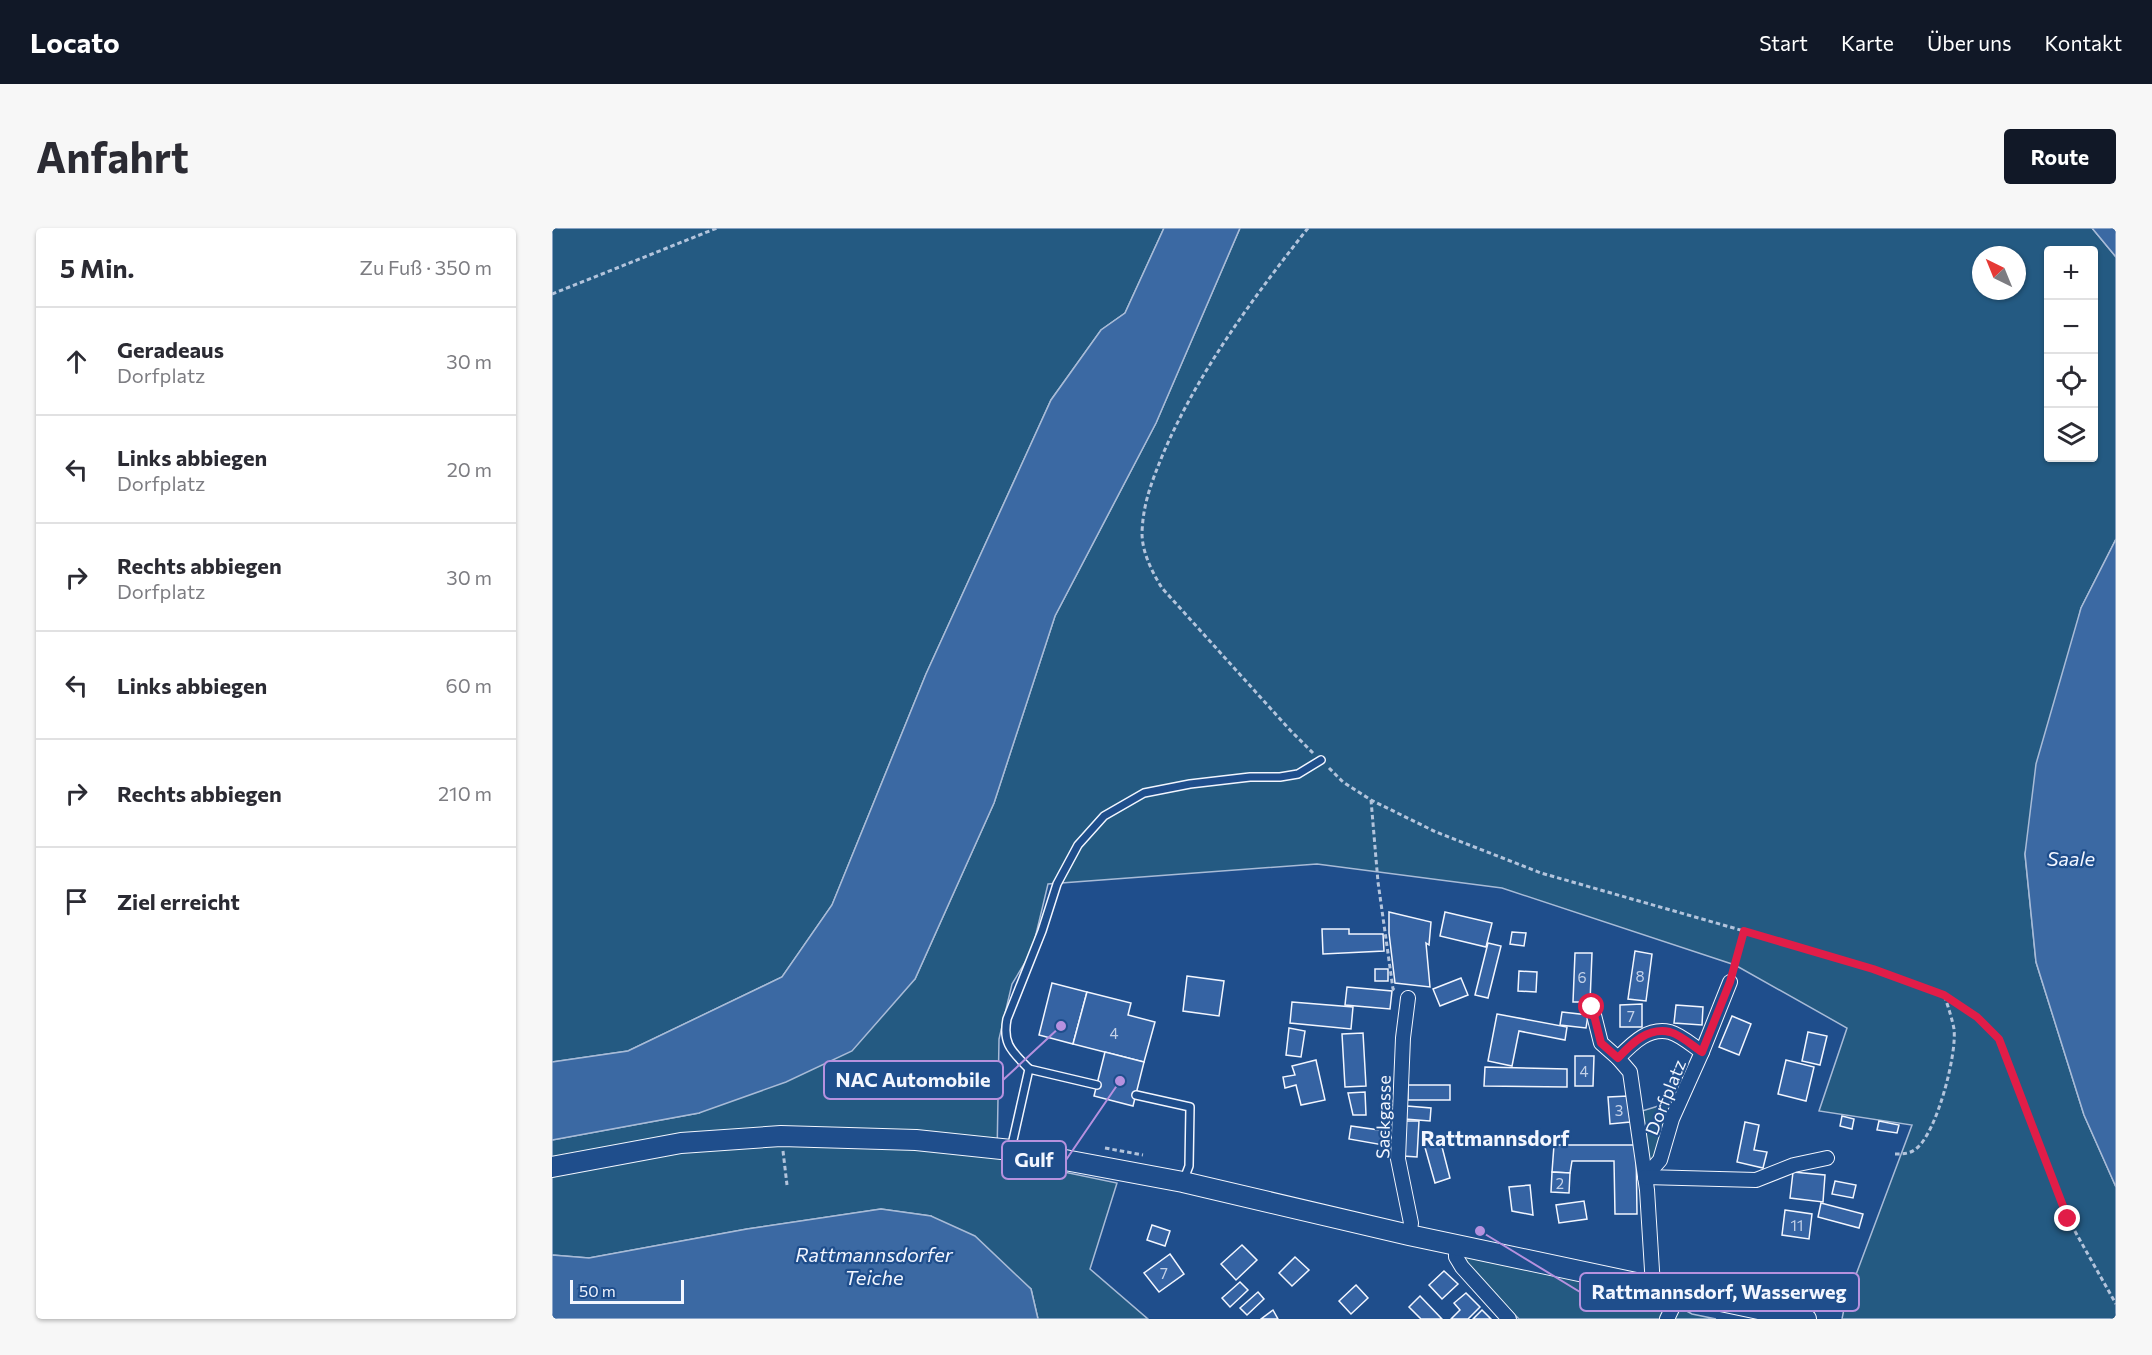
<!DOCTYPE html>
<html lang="de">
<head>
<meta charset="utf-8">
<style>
	body { margin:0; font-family:Commissioner,sans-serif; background:#f7f7f7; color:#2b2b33 }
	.controls { position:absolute; right:18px; top:18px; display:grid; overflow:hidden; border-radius:6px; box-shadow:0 2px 4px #0004 }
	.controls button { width:54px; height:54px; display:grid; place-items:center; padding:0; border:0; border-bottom:2px solid #e1e1e2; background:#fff; color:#2b2b33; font:30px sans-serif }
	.compass { position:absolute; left:1420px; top:18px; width:54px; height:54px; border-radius:50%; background:#fff; box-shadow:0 2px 4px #0004; rotate:317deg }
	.scale { position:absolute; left:18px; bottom:15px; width:114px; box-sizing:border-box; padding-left:6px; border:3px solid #f2f6ff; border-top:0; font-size:16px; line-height:21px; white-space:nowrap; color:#f2f6ff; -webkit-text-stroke:4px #1f4e8c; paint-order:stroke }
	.stop { position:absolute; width:18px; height:18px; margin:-14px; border:4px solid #e11d48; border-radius:50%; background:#fff }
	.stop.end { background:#e11d48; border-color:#fff; box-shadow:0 2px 6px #0008 }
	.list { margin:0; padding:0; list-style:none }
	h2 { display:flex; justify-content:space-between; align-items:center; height:78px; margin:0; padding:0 24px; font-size:26px }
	h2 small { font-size:20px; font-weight:400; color:#7c7c81 }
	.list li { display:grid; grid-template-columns:39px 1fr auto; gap:18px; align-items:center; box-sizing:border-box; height:108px; padding:0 24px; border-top:2px solid #e1e1e2 }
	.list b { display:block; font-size:22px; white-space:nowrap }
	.list p { margin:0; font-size:20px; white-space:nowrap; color:#7c7c81 }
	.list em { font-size:20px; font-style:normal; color:#7c7c81 }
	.icon { flex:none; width:33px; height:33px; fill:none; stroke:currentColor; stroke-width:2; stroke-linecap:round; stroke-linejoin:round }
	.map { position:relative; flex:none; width:1564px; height:1091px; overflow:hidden; border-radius:6px }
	header { display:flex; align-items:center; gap:36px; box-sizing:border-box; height:84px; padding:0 30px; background:#111827; color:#fff }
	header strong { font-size:28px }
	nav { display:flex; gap:33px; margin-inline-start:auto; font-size:21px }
	.intro { display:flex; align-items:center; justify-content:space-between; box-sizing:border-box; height:144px; padding:0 36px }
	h1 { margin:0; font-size:42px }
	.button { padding:15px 27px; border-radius:6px; background:#111827; color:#fff; font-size:21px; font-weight:700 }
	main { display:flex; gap:36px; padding:0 36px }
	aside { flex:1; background:#fff; border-radius:6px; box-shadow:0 2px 4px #0004 }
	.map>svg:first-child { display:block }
</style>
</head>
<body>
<header>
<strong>Locato</strong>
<nav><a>Start</a><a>Karte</a><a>Über uns</a><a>Kontakt</a></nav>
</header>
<div class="intro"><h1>Anfahrt</h1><a class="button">Route</a></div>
<main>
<aside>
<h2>5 Min.<small>Zu Fuß · 350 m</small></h2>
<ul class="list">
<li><svg class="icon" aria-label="ahead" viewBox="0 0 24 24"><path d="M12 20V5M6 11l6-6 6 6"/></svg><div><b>Geradeaus</b><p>Dorfplatz</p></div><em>30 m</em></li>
<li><svg class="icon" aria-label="left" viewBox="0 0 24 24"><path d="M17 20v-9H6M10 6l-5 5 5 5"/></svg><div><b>Links abbiegen</b><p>Dorfplatz</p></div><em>20 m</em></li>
<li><svg class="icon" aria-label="right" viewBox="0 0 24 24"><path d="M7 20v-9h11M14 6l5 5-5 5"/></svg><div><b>Rechts abbiegen</b><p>Dorfplatz</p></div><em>30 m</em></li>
<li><svg class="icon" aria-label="left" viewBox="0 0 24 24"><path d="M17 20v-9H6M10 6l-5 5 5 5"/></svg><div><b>Links abbiegen</b></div><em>60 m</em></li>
<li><svg class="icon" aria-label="right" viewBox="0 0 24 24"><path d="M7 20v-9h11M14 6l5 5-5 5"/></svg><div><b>Rechts abbiegen</b></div><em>210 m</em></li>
<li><svg class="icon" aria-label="arrive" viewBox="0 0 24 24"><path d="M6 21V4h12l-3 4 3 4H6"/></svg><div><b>Ziel erreicht</b></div></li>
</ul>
</aside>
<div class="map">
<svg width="1564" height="1091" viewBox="0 0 1564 1091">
	<rect width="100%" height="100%" fill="#1f4e8c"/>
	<g fill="#245a82" stroke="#a8bbd7" stroke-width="1.5" fill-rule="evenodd">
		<path d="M0 0H612L573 85 549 102 499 172 374 446 280 677 230 749 76 823 0 834Z"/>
		<path d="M688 0H1540L1564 29V311L1529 380 1473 626 1484 734 1532 887 1564 959V1091H1290L1293 1076 1360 897 1267 883 1295 800 1183 737 950 660 765 636 496 656 480 723 460 756 447 811 445 930 565 955 538 1041 596 1091H486L479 1061 379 988 329 981 195 1001 37 1030 0 1027V912L147 885 363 751 442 575 503 388 604 195ZM1496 22H1542V230H1496ZM1429 27H1465V63H1429Z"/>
		<path d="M1126 872 1103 934 1096 933 1090 883Z"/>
		<path d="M914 1026 924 1031 1107 1068 1140 1086 1164 1091H967L934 1058 912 1032Z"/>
	</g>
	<g fill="#3b69a3" stroke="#a8bbd7" stroke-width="1.5">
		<path d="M612 0H688L604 195 503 388 442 575 363 751 300 823 234 854 147 885 0 912V834L76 823 230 749 280 677 374 446 499 172 549 102 573 85Z"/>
		<path d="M1540 0H1564V29Z"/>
		<path d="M1564 311V959L1532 887 1484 734 1473 626 1484 536 1529 380Z"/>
		<path d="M329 981 379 988 423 1008 479 1061 486 1091H0V1027L37 1030 195 1001Z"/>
	</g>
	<g fill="#3563a3" stroke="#f2f6ff" stroke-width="1.5">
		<path d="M837 684 879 694 877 717 874 715 878 759 843 755 837 705Z"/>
		<path d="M893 684 940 695 934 719 888 708Z"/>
		<path d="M770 701H797V706H831L832 723 771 726Z"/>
		<path d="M960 704 974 705 972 718 958 716Z"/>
		<path d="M936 715 949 718 936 770 923 767Z"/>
		<path d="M1083 723 1100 726 1094 773 1076 771Z"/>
		<path d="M1023 725H1040L1038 774H1021Z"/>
		<rect x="823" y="741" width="13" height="12"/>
		<path d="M967 743 985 744 984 764 966 763Z"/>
		<path d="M635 748 672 753 667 788 631 783Z"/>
		<path d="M909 750 916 767 888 778 881 761Z"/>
		<path d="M500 755 535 764 521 816 487 807Z"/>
		<path d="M795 759 840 763 838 781 793 777Z"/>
		<path d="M535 764 579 775 576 787 603 794 592 834 521 816Z"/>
		<path d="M740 774 801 779 799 801 738 795Z"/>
		<path d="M1090 776V799H1068V777Z"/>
		<path d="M1124 777 1151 779 1150 797 1122 795Z"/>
		<path d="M1010 784 1036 787 1034 800 1008 797Z"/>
		<path d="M945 786 1015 799 1013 812 967 803 960 838 936 833Z"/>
		<path d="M1180 788 1199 796 1187 827 1167 819Z"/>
		<path d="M737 800 753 803 749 829 734 827Z"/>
		<path d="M1256 804 1275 808 1268 837 1250 833Z"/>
		<path d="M811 805 814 858 793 859 790 806Z"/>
		<path d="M553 824 592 834 581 878 542 868Z"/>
		<path d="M1023 828H1042L1041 858H1023Z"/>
		<path d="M764 832 773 872 749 877 744 857 733 860 731 849 743 847 740 838Z"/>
		<path d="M1234 832 1262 839 1254 873 1226 866Z"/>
		<path d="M933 839 1015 841V859L932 858Z"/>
		<rect x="856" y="857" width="42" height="15"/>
		<path d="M813 864 814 887H801L796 865Z"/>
		<path d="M1076 868 1078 894 1058 896 1056 869Z"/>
		<path d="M855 878 879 880 878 893 853 891Z"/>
		<path d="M1290 888 1302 891 1300 901 1288 898Z"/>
		<path d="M853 893H867L865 929 851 928Z"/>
		<path d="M1327 893 1347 897 1345 905 1325 902Z"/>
		<path d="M1193 894 1207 897 1202 922 1215 924 1211 940 1185 934Z"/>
		<path d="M799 898 834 903 831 917 797 911Z"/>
		<path d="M888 911 898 950 883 955 872 916Z"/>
		<path d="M1002 917H1084L1085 986H1063L1062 933H1020L1018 945 1000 944Z"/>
		<path d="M1000 944 1018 945 1017 965 999 964Z"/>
		<path d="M1241 944 1273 947 1271 974 1238 970Z"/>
		<path d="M1283 953 1304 957 1301 970 1280 966Z"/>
		<path d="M978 957 981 987 960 983 957 959Z"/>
		<path d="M1032 973 1035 991 1007 995 1004 977Z"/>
		<path d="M1269 975 1311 986 1307 1000 1266 989Z"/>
		<path d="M1233 982 1260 986 1257 1011 1230 1007Z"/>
		<path d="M600 997 618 1003 613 1018 595 1012Z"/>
		<path d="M690 1017 705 1032 684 1052 669 1036Z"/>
		<path d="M618 1026 632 1046 607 1064 592 1045Z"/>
		<path d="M743 1029 757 1042 740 1058 727 1045Z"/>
		<path d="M892 1043 906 1056 890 1071 877 1057Z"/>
		<path d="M688 1054 696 1062 678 1079 670 1070Z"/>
		<path d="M804 1057 816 1070 799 1086 787 1073Z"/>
		<path d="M706 1064 712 1071 695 1087 688 1080Z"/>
		<path d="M914 1065 928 1079 916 1091H899L908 1082 902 1075Z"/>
		<path d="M868 1068 890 1091H869L857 1079Z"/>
		<path d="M721 1082 726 1091H709Z"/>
		<path d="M930 1082 939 1091H921Z"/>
	</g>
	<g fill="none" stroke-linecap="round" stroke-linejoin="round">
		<defs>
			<g id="service">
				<path d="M477 841C461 824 450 817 455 791L490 703 505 656 526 617 552 588 592 565 638 556 698 549H728L746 546 769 532"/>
				<path d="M477 841 545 857"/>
				<path d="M584 867 638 879 637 938 632 951"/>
				<path d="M459 921 477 841"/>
			</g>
			<g id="minor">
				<path d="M856 770 851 810 846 931 859 995 857 1007"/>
				<path d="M1040 779 1049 815 1066 830 1078 844 1095 962 1101 1058"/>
				<path d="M1066 830C1081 815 1096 799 1118 804 1129 807 1141 818 1150 824"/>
				<path d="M1093 949 1108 932 1120 891 1150 824 1178 754"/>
				<path d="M1093 949 1204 952 1242 937 1275 930"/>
				<path d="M904 1017V1029L910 1039 957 1091"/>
				<path d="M1115 1091 1128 1064"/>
			</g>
			<path id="secondary" d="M0 939 129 915 229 908 364 912 459 922 631 954 857 1007 1254 1091"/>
		</defs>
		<use href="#service" stroke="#f2f6ff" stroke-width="10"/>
		<use href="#minor" stroke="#f2f6ff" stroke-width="16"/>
		<use href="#secondary" stroke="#f2f6ff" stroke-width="22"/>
		<g stroke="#b3c4dc" stroke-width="3" stroke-dasharray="4.5 3" stroke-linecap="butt">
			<path d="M756 0C701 70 646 144 611 226 600 253 591 275 590 305 590 324 600 344 610 360L738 502 761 525"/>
			<path d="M0 66 165 0"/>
			<path d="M777 540 791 554 819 572 884 604 989 645 1192 703 1182 742"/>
			<path d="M819 572 826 654 841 761 844 763"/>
			<path d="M1192 703 1321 741 1392 767 1425 789 1447 811 1516 991 1564 1076"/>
			<path d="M553 920 591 927"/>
			<path d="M231 923 235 957"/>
			<path d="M1343 926C1351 926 1358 926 1365 920 1385 903 1405 827 1402 801 1400 790 1396 779 1393 769"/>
		</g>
		<use href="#service" stroke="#1f4e8c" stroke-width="7"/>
		<use href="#minor" stroke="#1f4e8c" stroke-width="14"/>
		<use href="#secondary" stroke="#1f4e8c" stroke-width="20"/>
	</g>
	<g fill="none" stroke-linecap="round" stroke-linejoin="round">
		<path stroke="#e11d48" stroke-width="8" d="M1040 779 1049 815 1066 830C1080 815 1096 799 1118 804 1129 807 1141 818 1150 824L1178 754 1192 703 1321 741 1392 767 1425 789 1447 811 1516 991"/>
	</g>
	<g text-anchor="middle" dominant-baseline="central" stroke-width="4.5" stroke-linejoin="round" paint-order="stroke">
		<g font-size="15" fill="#c3d1e8">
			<text x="1088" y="748">8</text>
			<text x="1030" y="749">6</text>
			<text x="1079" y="788">7</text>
			<text x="562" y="805">4</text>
			<text x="1032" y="843">4</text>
			<text x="1067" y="882">3</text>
			<text x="1008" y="955">2</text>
			<text x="1245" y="997">11</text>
			<text x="612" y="1045">7</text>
		</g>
		<g font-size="18" fill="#f2f6ff" stroke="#1f4e8c">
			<text transform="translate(1113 869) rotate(-68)">Dorfplatz</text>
			<text transform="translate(831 889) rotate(-89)">Sackgasse</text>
		</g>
		<g font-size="20" font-style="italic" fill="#f2f6ff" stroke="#1f4e8c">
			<text x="1519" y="630">Saale</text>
			<text x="322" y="1026">Rattmannsdorfer<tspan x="322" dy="23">Teiche</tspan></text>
		</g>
		<g font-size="21" font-weight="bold" fill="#f2f6ff" stroke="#1f4e8c">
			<text x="943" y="909">Rattmannsdorf</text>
		</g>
	</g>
	<path fill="none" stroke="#b691df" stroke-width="2" d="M509 798L451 852M568 853L514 932M928 1003L1028 1064"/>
	<g fill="#b691df" stroke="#1f4e8c" stroke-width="2">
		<circle cx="509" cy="798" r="6"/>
		<circle cx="568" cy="853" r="6"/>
		<circle cx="928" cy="1003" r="6"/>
	</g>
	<g fill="#1f4e8c" stroke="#b691df" stroke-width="2">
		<rect x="272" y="833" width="179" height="38" rx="6"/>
		<rect x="450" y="913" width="64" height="38" rx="6"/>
		<rect x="1028" y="1045" width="279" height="38" rx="6"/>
	</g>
	<g font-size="20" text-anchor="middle" font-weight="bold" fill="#f2f6ff">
		<text x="361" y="859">NAC Automobile</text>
		<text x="482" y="939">Gulf</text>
		<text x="1167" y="1071">Rattmannsdorf, Wasserweg</text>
	</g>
</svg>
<div class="controls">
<button>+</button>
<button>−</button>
<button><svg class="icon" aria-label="locate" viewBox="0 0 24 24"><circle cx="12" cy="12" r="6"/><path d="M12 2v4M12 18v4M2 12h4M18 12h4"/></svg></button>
<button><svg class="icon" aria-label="layers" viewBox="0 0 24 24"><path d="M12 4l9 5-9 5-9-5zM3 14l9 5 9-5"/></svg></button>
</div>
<svg class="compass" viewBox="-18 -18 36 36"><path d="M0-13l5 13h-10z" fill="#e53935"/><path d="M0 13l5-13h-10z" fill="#7c7c81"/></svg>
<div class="scale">50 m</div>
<div class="stop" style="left:1040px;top:779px"></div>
<div class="stop end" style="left:1516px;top:991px"></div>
</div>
</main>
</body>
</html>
